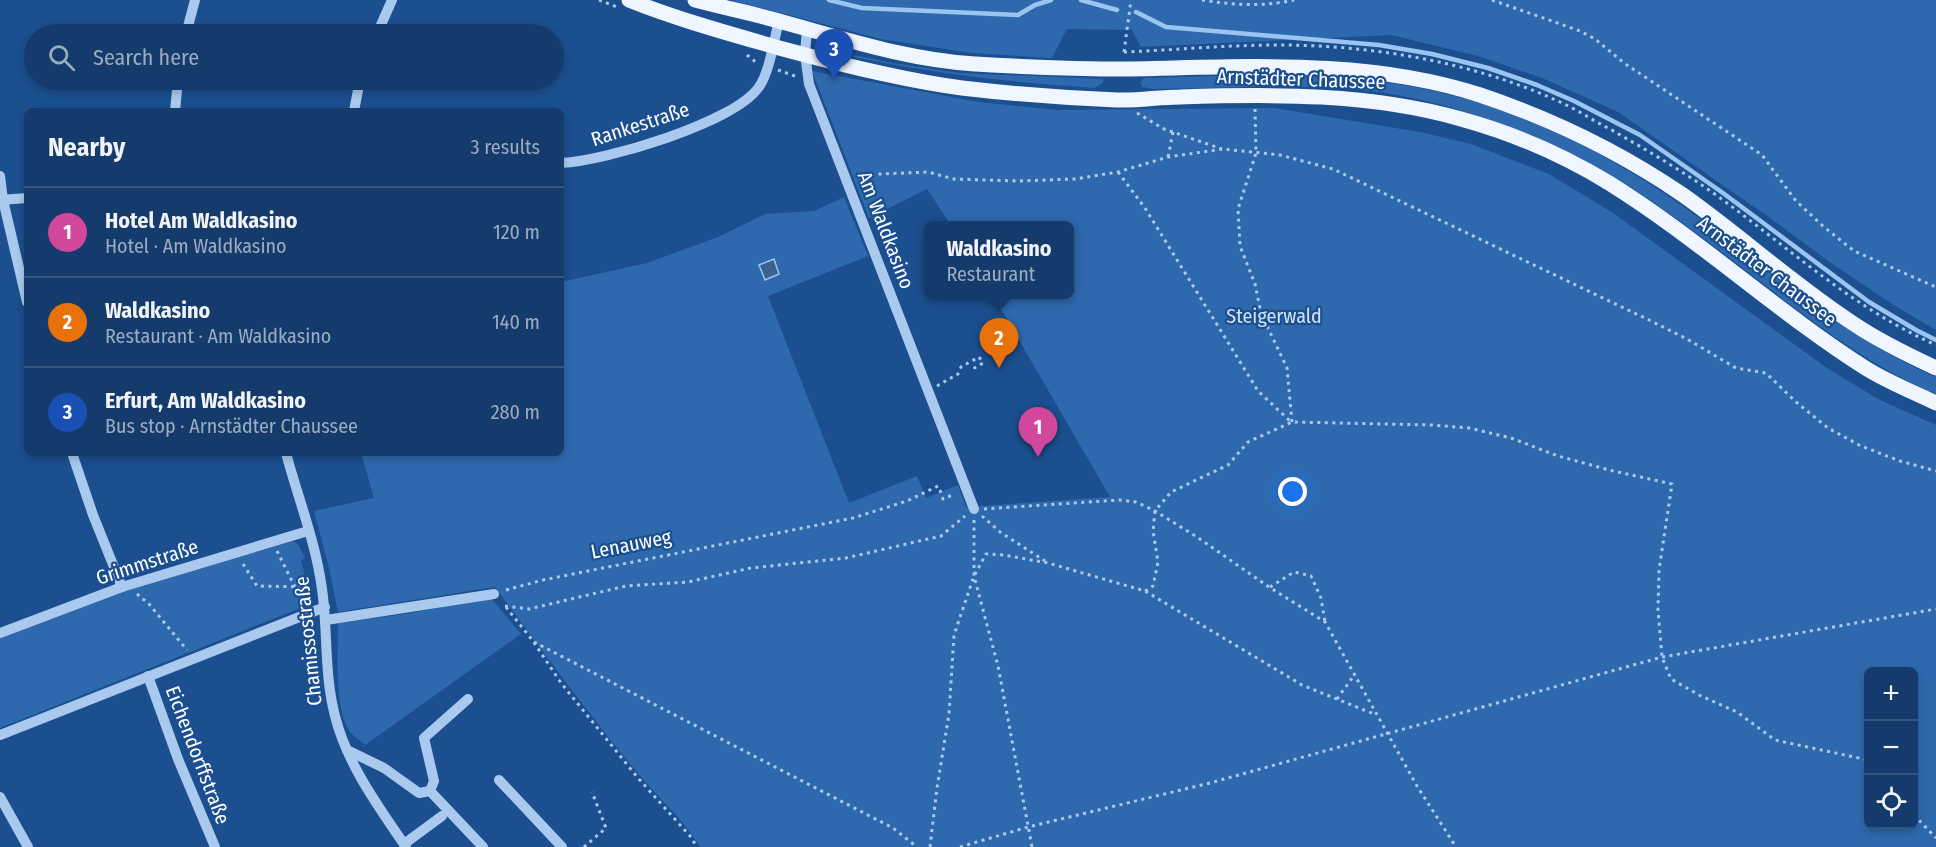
<!DOCTYPE html>
<html lang="en">
<head>
<meta charset="utf-8">
<style>
	body { margin:0; font-family:"Fira Sans Condensed",sans-serif; background:#1d4271; color:#f1f3f6 }
	.controls { position:absolute; right:18px; bottom:18px; display:grid; overflow:hidden; border-radius:9px; box-shadow:0 3px 9px #0003 }
	.controls button { width:54px; height:54px; display:grid; place-items:center; padding:0; border:0; border-bottom:2px solid #33557e; background:#143b6b; color:#f1f3f6; font:30px sans-serif }
	.you { position:absolute; left:1293px; top:492px; width:21px; height:21px; margin:-15px; border:4px solid #fff; border-radius:50%; background:#1a73e8; box-shadow:0 0 0 9px #1a73e833 }
	.badge { display:grid; place-items:center; width:39px; height:39px; border-radius:50%; background:#ea580c; color:#fff; font-size:20px; font-weight:700 }
	.pin { position:absolute; translate:-50% -50px; filter:drop-shadow(0 2px 3px #0008) }
	.pin::after { content:''; position:absolute; top:32px; width:21px; height:18px; background:inherit; clip-path:polygon(0 0,100% 0,50% 100%) }
	.popup { position:absolute; left:924px; top:221px; width:150px; height:78px; box-sizing:border-box; display:grid; place-content:center; border-radius:9px; background:#143b6b; filter:drop-shadow(0 2px 4px #0005); font-size:20px; white-space:nowrap; color:#9dadc1 }
	.popup b { font-size:22px; color:#f1f3f6 }
	.popup::after { content:''; position:absolute; left:50%; top:100%; margin-left:-12px; border:12px solid transparent; border-top-color:#143b6b }
	.list { margin:0; padding:0; list-style:none }
	h2 { display:flex; justify-content:space-between; align-items:center; height:78px; margin:0; padding:0 24px; font-size:26px }
	h2 small { font-size:20px; font-weight:400; color:#9dadc1 }
	.list li { display:grid; grid-template-columns:39px 1fr auto; gap:18px; align-items:center; box-sizing:border-box; height:90px; padding:0 24px; border-top:2px solid #33557e }
	.list b { display:block; font-size:22px; white-space:nowrap }
	.list p { margin:0; font-size:20px; white-space:nowrap; color:#9dadc1 }
	.list em { font-size:20px; font-style:normal; color:#9dadc1 }
	.icon { flex:none; width:33px; height:33px; fill:none; stroke:currentColor; stroke-width:2; stroke-linecap:round; stroke-linejoin:round }
	.map { position:relative; flex:none; width:1936px; height:847px; overflow:hidden }
	.search { position:absolute; background:#143b6b; box-shadow:0 3px 9px #0003; left:24px; top:24px; width:540px; height:66px; display:flex; align-items:center; gap:15px; box-sizing:border-box; padding:0 21px; border-radius:33px; color:#9dadc1; font-size:22px }
	.panel { position:absolute; background:#143b6b; box-shadow:0 3px 9px #0003; left:24px; top:108px; width:540px; height:348px; border-radius:9px }
	.map>svg:first-child { display:block }
</style>
</head>
<body>
<div class="map">
<svg width="1936" height="847" viewBox="0 0 1936 847">
	<rect width="100%" height="100%" fill="#1b4f8f"/>
	<g fill="#2e69ad" fill-rule="evenodd">
		<path d="M731 0H1936V330L1892 304 1831 263 1770 218 1618 112 1542 78 1478 56 1391 35 1141 47 1132 30 1067 29 1052 58 971 53 880 39Z"/>
		<path d="M815 47 893 63 960 73 1103 79V83L1094 88C999 82 909 70 815 49Z"/>
		<path d="M812 71 979 102 1058 110 1274 108 1420 132 1471 144 1549 174 1613 213 1827 368 1878 399 1936 425V847H700C683 818 656 796 635 770 586 711 541 649 495 587L338 612 329 568 314 511 374 498 361 453H561V282L647 263 718 237 765 214 814 211 844 197 868 256 768 296 849 503 917 476 926 498 958 485 966 507 1110 497 993 295 1070 294V226L951 225 927 189 869 218ZM1868 672H1914V824H1868Z"/>
		<path d="M1249 75C1296 75 1343 76 1390 83 1503 99 1608 150 1699 218 1776 275 1847 339 1936 377V394C1850 358 1778 293 1703 238 1673 217 1644 194 1613 177 1542 137 1465 105 1384 93 1308 82 1229 88 1153 89L1143 87 1140 83 1144 78Z"/>
		<path d="M293 541 298 544 305 558 301 560 306 580H309L313 603 0 728V638L123 592Z"/>
		<path d="M491 598 521 634 365 745C360 740 351 735 348 729 334 703 338 652 338 623L405 614Z"/>
	</g>
	<path fill="#3c6290" stroke="#9cc4f0" stroke-width="1.5" d="M774 259 779 274 765 280 759 265Z"/>
	<g fill="none" stroke-linecap="round" stroke-linejoin="round">
		<g stroke="#9cc4f0" stroke-width="4.5">
			<path d="M829 0 862 8 1018 15 1035 5 1051 0"/>
			<path d="M1081 0 1117 10"/>
			<path d="M1136 12 1166 27 1379 45 1432 54 1488 68 1537 85 1574 101 1640 135 1723 193 1869 302 1916 330 1936 340"/>
		</g>
		<g stroke="#a9c9ee" stroke-width="3" stroke-dasharray="3 4.5" stroke-linecap="butt">
			<path d="M599 0 617 7"/>
			<path d="M1202 0C1233 5 1263 7 1294 0"/>
			<path d="M1492 0 1580 31 1595 39 1624 63 1762 155 1796 201 1824 227 1854 251 1936 287"/>
			<path d="M1124 52C1175 50 1226 45 1278 45 1372 45 1474 62 1560 102 1576 109 1592 120 1608 128 1645 149 1681 170 1716 195 1788 247 1854 309 1936 345"/>
			<path d="M1124 52 1131 0"/>
			<path d="M747 55 758 64"/>
			<path d="M778 70 795 76"/>
			<path d="M1255 109 1256 153 1238 209 1240 246 1255 284 1261 313 1287 368 1292 422"/>
			<path d="M1137 113 1164 129 1222 149"/>
			<path d="M1168 157 1173 132"/>
			<path d="M1118 172 1145 208 1258 391 1290 421"/>
			<path d="M856 175 928 172 954 179 1018 181 1075 179 1118 172 1168 157 1223 149 1280 155 1333 169 1649 320 1687 339 1736 368 1766 373 1796 402 1828 428 1861 446 1900 461 1936 471"/>
			<path d="M937 386 958 374 961 367 979 357 983 363 971 370"/>
			<path d="M940 490 943 499 955 494"/>
			<path d="M984 509 1120 500 1136 502 1155 511 1197 537 1269 587 1325 622 1417 786 1456 847"/>
			<path d="M982 516 1000 532 1045 561"/>
			<path d="M974 520V576L998 666 1032 847"/>
			<path d="M277 551 295 587"/>
			<path d="M243 564 257 586 311 587"/>
			<path d="M1270 587 1294 572 1311 576 1321 598 1325 622"/>
			<path d="M506 590 543 580 853 518 907 501 938 486"/>
			<path d="M1145 591 1153 586 1158 562 1153 531 1155 511 1171 492 1228 465 1248 442 1292 422 1432 425 1469 428 1511 438 1558 456 1609 470 1672 484 1659 570 1658 610 1662 657 1671 679 1701 696 1737 712 1775 740 1868 760"/>
			<path d="M137 594 149 604 187 650"/>
			<path d="M505 606 529 609 626 586 688 582 751 568 846 558 941 536 965 516"/>
			<path d="M506 607 533 641 561 683 638 778 690 836 697 847"/>
			<path d="M534 642 893 828 917 847"/>
			<path d="M1337 699 1355 674"/>
			<path d="M1914 815 1936 838"/>
			<path d="M584 847 606 828 592 792"/>
			<path d="M930 847 937 788 949 714 954 635 974 576 986 554 1004 555 1048 563 1145 591 1302 685 1374 714"/>
			<path d="M960 847 1028 827 1210 783 1662 657 1936 609"/>
		</g>
		<g stroke="#a9c9ee" stroke-width="10">
			<path d="M807 29 805 54 809 84 974 509"/>
			<path d="M186 34 195 0"/>
			<path d="M377 34 392 0"/>
			<path d="M175 111 178 80"/>
			<path d="M354 111 360 80"/>
			<path d="M561 163C605 161 734 123 759 87 770 71 774 39 779 21"/>
			<path d="M0 176 3 200 27 302"/>
			<path d="M0 200 27 198"/>
			<path d="M72 453 93 515 122 587"/>
			<path d="M286 453C298 498 316 543 322 589 328 631 324 674 335 716 347 764 378 806 406 847"/>
			<path d="M326 620 494 594"/>
			<path d="M0 633 122 587 308 531"/>
			<path d="M148 676 178 759 215 847"/>
			<path d="M0 735 325 607"/>
			<path d="M347 750 384 768 419 793 430 791 483 847"/>
			<path d="M499 780 562 847"/>
			<path d="M430 791 434 781 424 738 468 699"/>
			<path d="M0 797 28 847"/>
			<path d="M404 844 442 816"/>
		</g>
		<g stroke="#f0f6ff" stroke-width="15">
			<path d="M629 0C679 20 731 34 783 49 842 65 902 80 962 88 1013 94 1065 98 1117 100 1138 101 1159 97 1180 97 1274 94 1370 93 1461 119 1512 133 1563 155 1609 183 1699 239 1777 312 1867 369 1888 382 1913 392 1936 403"/>
			<path d="M695 0C725 8 756 14 786 23 848 40 910 60 975 64 1026 67 1077 69 1128 69 1245 67 1367 58 1480 95 1552 119 1620 152 1683 195 1741 236 1794 285 1854 324 1879 341 1908 355 1936 368"/>
		</g>
	</g>
	<g text-anchor="middle" dominant-baseline="central" stroke-width="4.5" stroke-linejoin="round" paint-order="stroke">
		<g font-size="20" fill="#fff" stroke="#1b4f8f">
			<text transform="translate(1301 79) rotate(2)">Arnstädter Chaussee</text>
			<text transform="translate(640 124) rotate(-18)">Rankestraße</text>
			<text transform="translate(886 230) rotate(69)">Am Waldkasino</text>
			<text transform="translate(1767 271) rotate(37)">Arnstädter Chaussee</text>
			<text transform="translate(631 544) rotate(-11)">Lenauweg</text>
			<text transform="translate(147 562) rotate(-18)">Grimmstraße</text>
			<text transform="translate(308 641) rotate(-96)">Chamissostraße</text>
			<text transform="translate(198 755) rotate(69)">Eichendorffstraße</text>
		</g>
		<g font-size="20" fill="#cfe3fa" stroke="#1b4f8f">
			<text x="1274" y="316">Steigerwald</text>
		</g>
	</g>
</svg>
<div class="controls">
<button>+</button>
<button>−</button>
<button><svg class="icon" aria-label="locate" viewBox="0 0 24 24"><circle cx="12" cy="12" r="6"/><path d="M12 2v4M12 18v4M2 12h4M18 12h4"/></svg></button>
</div>
<div class="you"></div>
<div class="pin badge" style="left:1038px;top:457px;background:#d1479c">1</div>
<div class="pin badge" style="left:999px;top:368px;background:#e8710a">2</div>
<div class="popup"><b>Waldkasino</b>Restaurant</div>
<div class="pin badge" style="left:834px;top:79px;background:#1a4fb4">3</div>
<div class="search"><svg class="icon" aria-label="search" viewBox="0 0 24 24"><circle cx="10" cy="10" r="6"/><path d="M15 15l6 6"/></svg>Search here</div>
<section class="panel">
<h2>Nearby<small>3 results</small></h2>
<ul class="list">
<li><span class="badge" style="background:#d1479c">1</span><div><b>Hotel Am Waldkasino</b><p>Hotel · Am Waldkasino</p></div><em>120 m</em></li>
<li><span class="badge" style="background:#e8710a">2</span><div><b>Waldkasino</b><p>Restaurant · Am Waldkasino</p></div><em>140 m</em></li>
<li><span class="badge" style="background:#1a4fb4">3</span><div><b>Erfurt, Am Waldkasino</b><p>Bus stop · Arnstädter Chaussee</p></div><em>280 m</em></li>
</ul>
</section>
</div>
</body>
</html>
